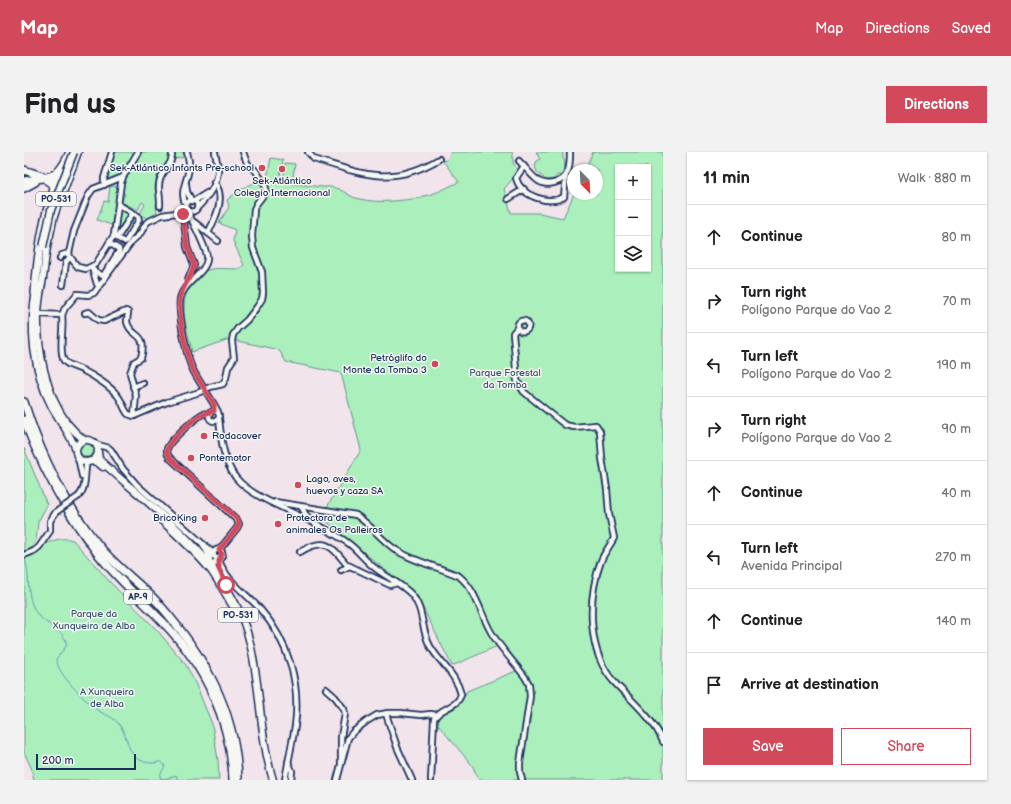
<!DOCTYPE html>
<html lang="en">
<head>
<meta charset="utf-8">
<style>
	body { margin:0; font-family:"Balsamiq Sans",sans-serif; background:#f2f2f2; color:#202124 }
	.controls { position:absolute; right:12px; top:12px; display:grid; overflow:hidden; border-radius:0px; box-shadow:0 1px 3px #0004 }
	.controls button { width:36px; height:36px; display:grid; place-items:center; padding:0; border:0; border-bottom:1px solid #e0e0e0; background:#fff; color:#202124; font:20px sans-serif }
	.compass { position:absolute; left:543px; top:12px; width:36px; height:36px; border-radius:50%; background:#fff; box-shadow:0 1px 3px #0004; rotate:156deg }
	.scale { position:absolute; left:12px; bottom:10px; width:100px; box-sizing:border-box; padding-left:4px; border:2px solid #1b2f5e; border-top:0; font-size:11px; line-height:14px; white-space:nowrap; color:#1b2f5e; -webkit-text-stroke:3px #f6f6f2; paint-order:stroke }
	.stop { position:absolute; width:12px; height:12px; margin:-9px; border:3px solid #d1495b; border-radius:50%; background:#fff }
	.stop.end { background:#d1495b; border-color:#fff; box-shadow:0 1px 4px #0008 }
	.list { margin:0; padding:0; list-style:none }
	h2 { display:flex; justify-content:space-between; align-items:center; height:52px; margin:0; padding:0 16px; font-size:17px }
	h2 small { font-size:13px; font-weight:400; color:#757577 }
	.list li { display:grid; grid-template-columns:26px 1fr auto; gap:12px; align-items:center; box-sizing:border-box; height:64px; padding:0 16px; border-top:1px solid #e0e0e0 }
	.list b { display:block; font-size:15px; white-space:nowrap }
	.list p { margin:0; font-size:13px; white-space:nowrap; color:#757577 }
	.list em { font-size:13px; font-style:normal; color:#757577 }
	.actions { display:flex; gap:8px; padding:12px 16px }
	.actions a { flex:1; padding:9px 0; border:1px solid #d1495b; border-radius:0px; text-align:center; font-size:14px; color:#d1495b }
	.actions .main { background:#d1495b; color:#fff }
	.icon { flex:none; width:22px; height:22px; fill:none; stroke:currentColor; stroke-width:2; stroke-linecap:round; stroke-linejoin:round }
	.map { position:relative; flex:none; width:639px; height:628px; overflow:hidden; border-radius:0px }
	header { display:flex; align-items:center; gap:24px; box-sizing:border-box; height:56px; padding:0 20px; background:#d1495b; color:#fff }
	header strong { font-size:19px }
	nav { display:flex; gap:22px; margin-inline-start:auto; font-size:14px }
	.intro { display:flex; align-items:center; justify-content:space-between; box-sizing:border-box; height:96px; padding:0 24px }
	h1 { margin:0; font-size:28px }
	.button { padding:10px 18px; border-radius:0px; background:#d1495b; color:#fff; font-size:14px; font-weight:700 }
	main { display:flex; gap:24px; padding:0 24px }
	aside { flex:1; background:#fff; border-radius:0px; box-shadow:0 1px 3px #0004 }
	.map>svg:first-child { display:block }
</style>
</head>
<body>
<header>
<strong>Map</strong>
<nav><a>Map</a><a>Directions</a><a>Saved</a></nav>
</header>
<div class="intro"><h1>Find us</h1><a class="button">Directions</a></div>
<main>
<div class="map">
<svg width="639" height="628" viewBox="0 0 639 628">
	<rect width="100%" height="100%" fill="#f2e4eb"/>
	<filter id="ink" filterUnits="userSpaceOnUse"><feTurbulence type="fractalNoise" baseFrequency=".025" numOctaves="2"/><feDisplacementMap in="SourceGraphic" scale="8" xChannelSelector="R" yChannelSelector="G"/><feConvolveMatrix kernelMatrix="1 2 1 2 8 2 1 2 1" color-interpolation-filters="sRGB"/></filter>
	<g filter="url(#ink)">
		<g fill="#abf0bc" stroke="#63908d" fill-rule="evenodd">
			<path d="M91 0H111L97 23 83 29Z"/>
			<path d="M116 0H146C146 11 139 15 135 24 130 33 132 40 134 49L132 52 133 64 124 67 116 62 121 52 118 50 114 58 97 50 101 42 98 40 100 28Z"/>
			<path d="M150 0H160L161 5 150 7Z"/>
			<path d="M428 0H487L489 1C488 10 489 13 495 19L480 37 487 61H515L539 66 550 42H573V18H561L569 0H639V628H455L448 613 414 573 415 564C429 557 437 554 443 539L497 517 478 492 428 514 393 444 297 365 337 298 317 221 262 210 255 198 205 187 168 200C163 175 151 147 172 127 175 125 178 120 181 119 188 115 207 117 215 117L220 113 209 89 211 78 195 71 205 55 203 48C217 37 225 30 243 29L299 35C318 33 322 45 336 47 356 52 378 48 398 46V44C411 43 423 35 435 30L419 9 423 8ZM594 15H624V117H594Z"/>
			<path d="M512 0H539V6L541 10 540 15 542 16 538 24 535 23H533L531 27 522 28 513 20 511 14 513 9 516 7Z"/>
			<path d="M247 6 259 8 255 28 243 26Z"/>
			<path d="M261 11 271 12 268 31 259 30Z"/>
			<path d="M86 34 94 35 90 74 73 68 80 49 84 50Z"/>
			<path d="M97 56 106 61V63L94 83 92 82 96 57Z"/>
			<circle cx="63" cy="298" r="7"/>
			<path d="M0 296 23 353 14 370 12 388 7 396 13 399C21 390 37 384 49 388L85 429 133 478 162 513 172 533 188 572 194 608 195 628H10L7 615 0 600Z"/>
		</g>
		<g fill="none" stroke-linecap="round" stroke-linejoin="round">
			<path stroke="#6496ba" stroke-width="1" d="M0 405C8 423 0 443 13 462 21 473 40 476 43 493L32 507C34 523 60 547 72 557 78 562 88 564 93 570 103 580 103 598 111 605 114 608 123 611 128 611 134 611 137 607 141 614L136 623V626L141 627 152 623 154 628"/>
			<defs>
				<g id="minor">
					<path d="M284 0 290 7C338 22 368 35 415 7"/>
					<path d="M495 9C501 15 506 22 512 27 522 36 540 31 544 19 546 13 546 6 546 0"/>
					<path d="M500 14 492 26C497 45 525 53 540 45L542 24"/>
					<path d="M99 25 69 37 64 44 50 79 45 101 46 105 54 115 62 117 72 112 90 83 97 31 99 25 114 0"/>
					<path d="M162 32 163 40 168 49"/>
					<path d="M80 33V26L88 0"/>
					<path d="M484 47 500 37"/>
					<circle cx="168" cy="54" r="5.5"/>
					<path d="M170 49 183 41"/>
					<path d="M136 54C137 44 132 35 137 25 141 16 149 12 148 0"/>
					<path d="M162 54C155 38 163 31 165 16 166 11 164 5 163 0"/>
					<path d="M173 56C182 47 193 33 194 19 194 13 192 6 191 0"/>
					<path d="M164 59C169 73 180 90 183 104 185 120 159 130 156 147 154 160 162 203 168 216 175 231 187 245 194 260"/>
					<path d="M159 60 163 95 170 113 164 128V131"/>
					<path d="M170 70 184 81C191 67 203 45 190 30"/>
					<path d="M184 81 194 89"/>
					<path d="M90 84 100 90 102 89 115 68 114 64 95 53"/>
					<path d="M93 86 109 61"/>
					<path d="M36 106 38 103 45 101"/>
					<path d="M68 116 73 132"/>
					<path d="M69 118 79 124 95 99V97L85 91"/>
					<path d="M39 133 42 110 46 105"/>
					<path d="M61 161 65 160 74 168 80 169 102 159 104 160C104 163 103 167 103 170 107 187 124 178 117 206L110 210 106 221 112 244 110 264"/>
					<path d="M14 162 38 163C40 177 35 193 39 207 42 214 54 215 60 219 70 224 87 235 93 243 98 248 99 256 104 262L110 264"/>
					<path d="M38 163 41 156 53 142 64 143 70 141 108 89 116 82 123 70 138 63 159 60 163 58"/>
					<circle cx="499" cy="174" r="5.5"/>
					<path d="M494 175 489 181 493 229 500 240 541 273 550 275 572 273 576 279 578 306 583 337 585 362 590 386C586 394 580 401 577 409 563 447 563 501 591 531 607 548 631 568 639 590"/>
					<path d="M109 235 119 231"/>
					<circle cx="190" cy="264" r="5"/>
					<path d="M186 261C183 262 179 261 177 263 169 268 145 289 143 297 142 301 144 303 146 306L213 368 215 372 213 376 195 398"/>
					<path d="M110 264 143 250 176 240 186 235 199 232 202 226 204 215 210 206 208 189 209 183 214 176 223 168 233 155 238 147 239 141 238 120 229 96 228 84 230 57 233 51 241 41 242 37 241 33 232 19 223 11 219 0"/>
					<path d="M195 266C197 287 199 309 212 326 229 347 272 360 296 374 305 379 316 385 324 391 334 398 341 409 351 416 362 425 378 432 388 443 400 457 397 478 406 494 415 510 432 522 437 542 434 556 416 555 410 567L407 628"/>
					<path d="M71 292 85 296 87 298 99 317 113 333 189 401"/>
					<path d="M54 305 58 324"/>
					<path d="M55 344C63 335 60 321 63 309"/>
					<path d="M251 350 332 363C347 373 357 388 372 398 391 410 415 415 435 424 453 439 456 461 467 480 476 496 490 510 501 525L505 532 506 544 496 611V620L498 628"/>
					<path d="M278 356 282 363 289 368"/>
					<circle cx="194" cy="402" r="4.5"/>
					<path d="M276 400C301 385 307 393 323 413L326 414"/>
					<path d="M0 403 10 399 15 395 26 379V369L32 360"/>
					<path d="M195 408C202 429 222 441 236 457 264 489 277 531 271 574 268 592 264 610 261 628"/>
					<path d="M317 418 326 414 366 433 373 431"/>
					<path d="M302 537 311 545 320 557 321 562 317 585V611"/>
					<path d="M362 562 373 595 388 628"/>
					<path d="M264 610 268 619 267 628"/>
					<path d="M313 628 324 586 329 580 343 569 353 563 364 561H377L397 563 407 562 412 563"/>
				</g>
				<g id="major">
					<path d="M40 38 54 0"/>
					<path d="M26 81C22 95 21 111 19 126 17 138 14 151 14 163 13 197 22 243 43 271 48 277 54 283 60 288"/>
					<path d="M12 138C5 177 9 219 28 255 36 269 46 282 52 297"/>
					<circle cx="63" cy="299" r="11"/>
					<path d="M74 301 75 307 79 311C136 363 207 411 226 491 237 536 235 583 249 628"/>
					<path d="M66 309 73 310 79 315"/>
					<path d="M136 367C154 384 173 401 188 420 197 433 204 446 212 460"/>
					<path d="M180 393 185 402V410"/>
					<path d="M185 410 188 412C192 411 195 409 196 406"/>
				</g>
				<g id="highway">
					<path d="M0 18 18 24"/>
					<path d="M0 29C28 24 34 28 46 0"/>
					<path d="M24 29C41 30 42 26 49 13"/>
					<path d="M0 36 11 30"/>
					<path d="M25 85 29 66 40 32 37 25 30 23"/>
					<path d="M11 141C13 113 16 86 23 59 25 50 32 41 29 32L24 29"/>
					<path d="M0 250C16 301 41 353 76 395 93 416 116 431 135 452 180 503 212 558 214 628"/>
					<path d="M0 268C18 315 41 358 71 398 91 425 117 447 140 471 181 514 207 568 209 628"/>
				</g>
			</defs>
			<use href="#minor" stroke="#1b2f5e" stroke-width="8"/>
			<use href="#major" stroke="#1b2f5e" stroke-width="9"/>
			<use href="#highway" stroke="#1b2f5e" stroke-width="10"/>
			<use href="#minor" stroke="#f6f6f2" stroke-width="4.5"/>
			<use href="#major" stroke="#f6f6f2" stroke-width="6"/>
			<use href="#highway" stroke="#f6f6f2" stroke-width="7"/>
			<defs>
				<path id="minor-bridge" d="M32 360 55 344"/>
				<path id="major-bridge" d="M19 95 27 58 50 0"/>
			</defs>
			<use href="#minor-bridge" stroke="#1b2f5e" stroke-width="8" stroke-linecap="butt"/>
			<use href="#major-bridge" stroke="#1b2f5e" stroke-width="9" stroke-linecap="butt"/>
			<use href="#minor-bridge" stroke="#f6f6f2" stroke-width="4.5"/>
			<use href="#major-bridge" stroke="#f6f6f2" stroke-width="6"/>
		</g>
	</g>
	<g fill="none" stroke-linecap="round" stroke-linejoin="round" filter="url(#ink)">
		<path stroke="#d1495b" stroke-width="5" d="M159 62 163 94 170 113C168 125 158 135 156 146 154 160 162 203 168 216 174 228 183 240 190 252V259C185 261 180 261 175 264 167 270 145 288 143 298 142 301 144 303 146 306L214 368 215 372 213 376 195 398 198 402 195 409V417L202 433"/>
	</g>
	<g fill="#d1495b" stroke="#f6f6f2" stroke-width="1.5">
		<circle cx="238" cy="16" r="4"/>
		<circle cx="258" cy="17" r="4"/>
		<circle cx="411" cy="212" r="4"/>
		<circle cx="180" cy="284" r="4"/>
		<circle cx="167" cy="306" r="4"/>
		<circle cx="274" cy="333" r="4"/>
		<circle cx="181" cy="366" r="4"/>
		<circle cx="254" cy="372" r="4"/>
	</g>
	<g text-anchor="middle" dominant-baseline="central" stroke-width="3" stroke-linejoin="round" paint-order="stroke">
		<g fill="#f6f6f2" stroke="#5d6b8a" stroke-width="1">
			<rect x="12" y="40" width="40" height="14" rx="3"/>
			<rect x="100" y="438" width="28" height="14" rx="3"/>
			<rect x="194" y="456" width="40" height="14" rx="3"/>
		</g>
		<g font-size="9" font-weight="bold" fill="#1b2f5e">
			<text x="32" y="47">PO-531</text>
			<text x="114" y="445">AP-9</text>
			<text x="214" y="463">PO-531</text>
		</g>
		<g font-size="10" fill="#1b2f5e" stroke="#f6f6f2" text-anchor="start">
			<text x="230" y="16" text-anchor="end">Sek-Atlántico Infants Pre-school</text>
			<text x="258" y="29" text-anchor="middle">Sek-Atlántico<tspan x="258" dy="12">Colegio Internacional</tspan></text>
			<text x="403" y="206" text-anchor="end">Petróglifo do<tspan x="403" dy="12">Monte da Tomba 3</tspan></text>
			<text x="188" y="284">Rodacover</text>
			<text x="175" y="306">Pontemotor</text>
			<text x="282" y="327">Lago, aves,<tspan x="282" dy="12">huevos y caza SA</tspan></text>
			<text x="173" y="366" text-anchor="end">BricoKing</text>
			<text x="262" y="366">Protectora de<tspan x="262" dy="12">animales Os Palleiros</tspan></text>
		</g>
		<g font-size="10" fill="#385671" stroke="#f6f6f2">
			<text x="481" y="221">Parque Forestal<tspan x="481" dy="12">da Tomba</tspan></text>
			<text x="70" y="462">Parque da<tspan x="70" dy="12">Xunqueira de Alba</tspan></text>
			<text x="83" y="540">A Xunqueira<tspan x="83" dy="12">de Alba</tspan></text>
		</g>
	</g>
</svg>
<div class="controls">
<button>+</button>
<button>−</button>
<button><svg class="icon" aria-label="layers" viewBox="0 0 24 24"><path d="M12 4l9 5-9 5-9-5zM3 14l9 5 9-5"/></svg></button>
</div>
<svg class="compass" viewBox="-18 -18 36 36"><path d="M0-13l5 13h-10z" fill="#e53935"/><path d="M0 13l5-13h-10z" fill="#757577"/></svg>
<div class="scale">200 m</div>
<div class="stop" style="left:202px;top:433px"></div>
<div class="stop end" style="left:159px;top:62px"></div>
</div>
<aside>
<h2>11 min<small>Walk · 880 m</small></h2>
<ul class="list">
<li><svg class="icon" aria-label="ahead" viewBox="0 0 24 24"><path d="M12 20V5M6 11l6-6 6 6"/></svg><div><b>Continue</b></div><em>80 m</em></li>
<li><svg class="icon" aria-label="right" viewBox="0 0 24 24"><path d="M7 20v-9h11M14 6l5 5-5 5"/></svg><div><b>Turn right</b><p>Polígono Parque do Vao 2</p></div><em>70 m</em></li>
<li><svg class="icon" aria-label="left" viewBox="0 0 24 24"><path d="M17 20v-9H6M10 6l-5 5 5 5"/></svg><div><b>Turn left</b><p>Polígono Parque do Vao 2</p></div><em>190 m</em></li>
<li><svg class="icon" aria-label="right" viewBox="0 0 24 24"><path d="M7 20v-9h11M14 6l5 5-5 5"/></svg><div><b>Turn right</b><p>Polígono Parque do Vao 2</p></div><em>90 m</em></li>
<li><svg class="icon" aria-label="ahead" viewBox="0 0 24 24"><path d="M12 20V5M6 11l6-6 6 6"/></svg><div><b>Continue</b></div><em>40 m</em></li>
<li><svg class="icon" aria-label="left" viewBox="0 0 24 24"><path d="M17 20v-9H6M10 6l-5 5 5 5"/></svg><div><b>Turn left</b><p>Avenida Principal</p></div><em>270 m</em></li>
<li><svg class="icon" aria-label="ahead" viewBox="0 0 24 24"><path d="M12 20V5M6 11l6-6 6 6"/></svg><div><b>Continue</b></div><em>140 m</em></li>
<li><svg class="icon" aria-label="arrive" viewBox="0 0 24 24"><path d="M6 21V4h12l-3 4 3 4H6"/></svg><div><b>Arrive at destination</b></div></li>
</ul>
<div class="actions"><a class="main">Save</a><a>Share</a></div>
</aside>
</main>
</body>
</html>
